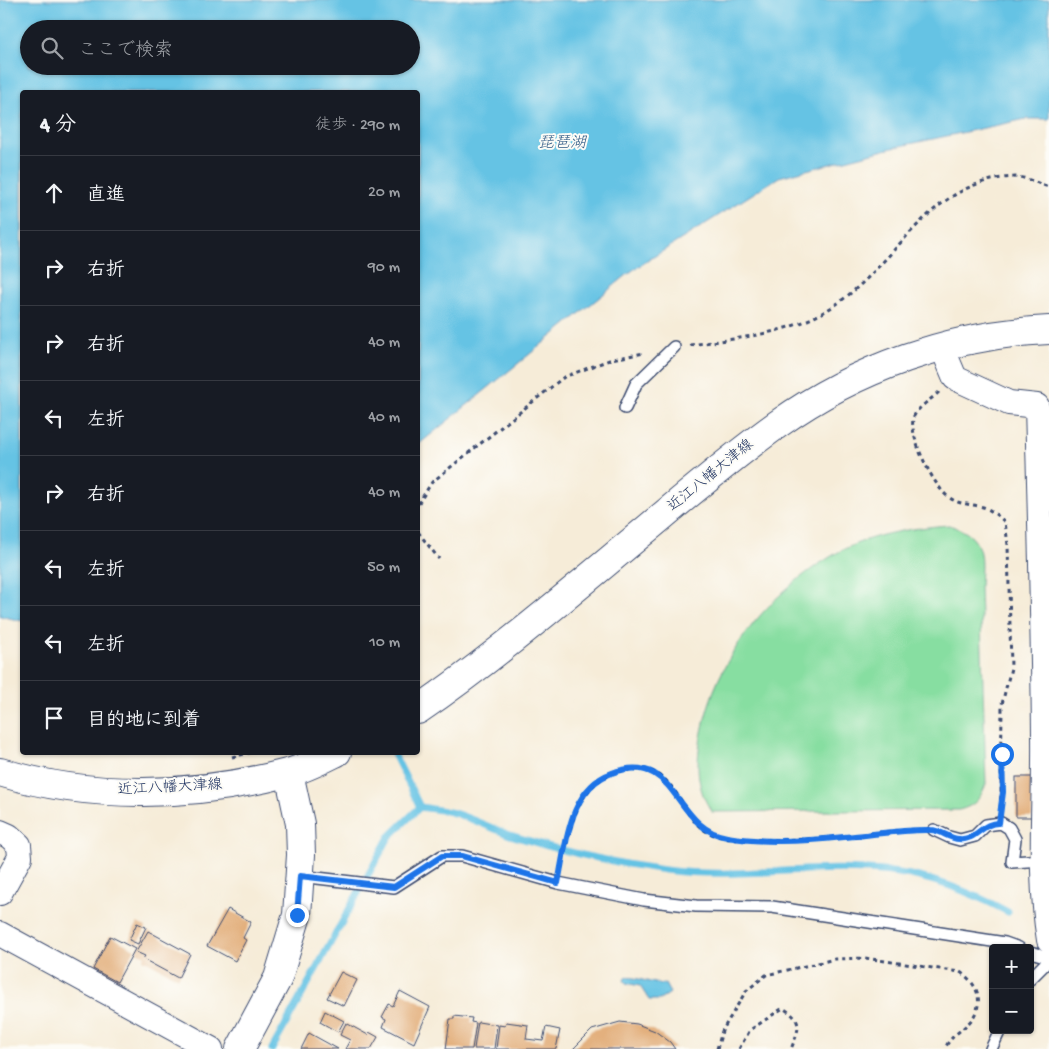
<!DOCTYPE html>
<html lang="ja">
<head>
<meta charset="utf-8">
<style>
	body { margin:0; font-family:"Gochi Hand","Klee One",sans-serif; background:#242831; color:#f1f3f6 }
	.controls { position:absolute; right:15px; bottom:15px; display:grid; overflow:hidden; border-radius:5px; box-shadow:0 1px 4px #0004 }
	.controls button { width:45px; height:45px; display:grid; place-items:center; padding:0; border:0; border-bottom:1px solid #363941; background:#171b24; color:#f1f3f6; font:25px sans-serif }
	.stop { position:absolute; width:15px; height:15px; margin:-11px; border:4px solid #1a73e8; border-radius:50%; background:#fff }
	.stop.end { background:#1a73e8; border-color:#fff; box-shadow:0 1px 5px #0008 }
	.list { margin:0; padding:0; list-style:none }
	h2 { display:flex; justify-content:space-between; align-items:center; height:65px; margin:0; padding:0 20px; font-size:21px }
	h2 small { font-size:16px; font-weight:400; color:#9ea1a6 }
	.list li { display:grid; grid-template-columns:32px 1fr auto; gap:15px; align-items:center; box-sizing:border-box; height:75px; padding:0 20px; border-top:1px solid #363941 }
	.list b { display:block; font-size:19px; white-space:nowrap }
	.list em { font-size:16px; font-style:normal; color:#9ea1a6 }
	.icon { flex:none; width:28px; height:28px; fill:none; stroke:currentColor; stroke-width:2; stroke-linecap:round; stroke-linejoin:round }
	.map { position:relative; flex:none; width:1049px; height:1049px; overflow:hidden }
	.search { position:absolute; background:#171b24; box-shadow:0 1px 4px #0004; left:20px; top:20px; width:400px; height:55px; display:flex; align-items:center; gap:12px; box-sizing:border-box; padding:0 18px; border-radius:28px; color:#9ea1a6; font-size:19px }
	.panel { position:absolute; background:#171b24; box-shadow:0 1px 4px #0004; left:20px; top:90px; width:400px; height:665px; border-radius:5px }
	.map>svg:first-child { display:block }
</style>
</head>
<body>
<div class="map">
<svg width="1049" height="1049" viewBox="0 0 1049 1049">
	<rect width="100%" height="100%" fill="#fdfcf7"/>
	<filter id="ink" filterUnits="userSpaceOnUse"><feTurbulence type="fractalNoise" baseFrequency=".02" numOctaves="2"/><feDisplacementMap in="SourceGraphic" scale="10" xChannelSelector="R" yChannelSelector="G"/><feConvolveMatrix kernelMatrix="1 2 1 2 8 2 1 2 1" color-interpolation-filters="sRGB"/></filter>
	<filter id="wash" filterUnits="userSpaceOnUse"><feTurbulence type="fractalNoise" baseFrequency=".0096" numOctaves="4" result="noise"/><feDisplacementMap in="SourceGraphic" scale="20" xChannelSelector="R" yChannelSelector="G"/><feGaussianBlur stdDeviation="1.12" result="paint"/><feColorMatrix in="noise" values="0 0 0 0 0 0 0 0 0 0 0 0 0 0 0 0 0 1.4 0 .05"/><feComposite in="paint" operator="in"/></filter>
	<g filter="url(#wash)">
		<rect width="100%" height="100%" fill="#f6ecd8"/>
		<path fill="#87dea1" stroke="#518680" d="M949 525C984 536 982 553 980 586L986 784C980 799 975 806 959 810L712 812C695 787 696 761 702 732 716 658 766 596 830 557 865 535 909 528 949 525Z"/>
		<g fill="#65c3e4" stroke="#4079a1" fill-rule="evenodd">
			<path d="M0 0H1049V119H1026L900 146 779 177 633 270 418 445V92H22V621L0 616ZM29 29H411V66H29Z"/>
			<path d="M626 977C641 978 651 984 665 984L670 993 660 1000H649L640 986 626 983 624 980Z"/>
		</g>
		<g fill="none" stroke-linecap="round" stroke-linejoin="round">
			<g stroke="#65c3e4" stroke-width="7">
				<path d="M393 752 420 807"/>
				<path d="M420 807C431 809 443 810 454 813 473 819 491 828 510 835 560 851 612 863 665 870 740 880 816 863 891 872 933 877 971 892 1008 912"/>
				<path d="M272 1049 389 837 420 807"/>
			</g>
		</g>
		<g id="blocks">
			<g fill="#e3b07e">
				<rect x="1016" y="777" width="16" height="40"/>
				<path d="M228 909 251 922 243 938 246 940 235 961 207 946Z"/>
				<path d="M137 923 146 927 138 944 129 940Z"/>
				<path d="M148 931 190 954 178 978 143 959 145 956 136 952Z"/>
				<path d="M110 936 135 949 117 982 93 969Z"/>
				<path d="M341 972 357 980 344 1006 327 998Z"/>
				<path d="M400 991 430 1007 414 1043 383 1027 386 1019 382 1017 389 1004 393 1006Z"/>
				<path d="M325 1011 344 1021 338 1032 320 1022Z"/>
				<path d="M454 1016 472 1018 471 1022 476 1023 472 1049H446L450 1019H454Z"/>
				<path d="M478 1022 497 1025 494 1049H474Z"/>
				<path d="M506 1022 528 1025 526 1039 543 1041 546 1027 560 1030 556 1049H496L499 1025 505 1026Z"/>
				<path d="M620 1022 637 1024 655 1031 670 1042 675 1049H573L592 1030Z"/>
				<path d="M346 1023 368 1035 369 1032 378 1037 371 1049H345L350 1040 340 1035Z"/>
				<path d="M309 1033 338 1049H301Z"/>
			</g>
		</g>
	</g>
	<g filter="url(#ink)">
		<use href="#blocks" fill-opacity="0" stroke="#3c4b70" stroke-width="1"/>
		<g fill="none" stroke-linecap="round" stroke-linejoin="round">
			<defs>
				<g id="lane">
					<path d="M625 408 636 384 674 347"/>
					<path d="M934 830 949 837 960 840 975 836 986 825 1001 823 1009 828 1015 839 1012 862 1043 860"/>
					<path d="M300 876 394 887 442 856H462L558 883 644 900 696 906 772 907 1005 943 1019 948"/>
					<path d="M1030 952 1049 957"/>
					<path d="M1030 979 1049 960"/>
					<path d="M991 1049 1000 1030"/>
				</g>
				<g id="street">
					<path d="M942 347 955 378 1009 403 1037 406C1040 516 1043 626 1044 736 1045 804 1038 873 1049 940"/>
					<path d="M0 832 9 836 19 845 20 857 0 893"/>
					<path d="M0 934 211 1049"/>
				</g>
				<g id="secondary">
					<path d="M418 710C498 655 573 590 648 528 691 492 733 456 778 424 856 368 953 334 1049 330"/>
					<path d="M0 772C92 800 195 797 287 773 304 769 321 760 337 752"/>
					<path d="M240 1049 278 978 297 915 301 855 300 824 289 773"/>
				</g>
			</defs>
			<use href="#lane" stroke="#3c4b70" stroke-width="14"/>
			<use href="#street" stroke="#3c4b70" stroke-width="26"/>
			<use href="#secondary" stroke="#3c4b70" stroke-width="30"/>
			<g stroke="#3c4b70" stroke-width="3" stroke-dasharray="4 4" stroke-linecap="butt">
				<path d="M690 345C739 338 793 334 835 305 899 262 929 179 1016 177 1026 177 1039 184 1049 187"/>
				<path d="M939 392C932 399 918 407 914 416 906 432 935 490 950 498 960 505 972 504 983 507 992 510 999 517 1005 522L1008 545 1011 668 1002 704 1001 807"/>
				<path d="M418 504 432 482 564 377 612 359 644 353"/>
				<path d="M418 532 439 559"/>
				<path d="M232 757 253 752"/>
				<path d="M561 868C570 827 577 776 627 770 640 768 652 769 663 778 684 795 688 830 719 836 751 843 811 840 844 837 869 835 894 830 920 830"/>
				<path d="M717 1049 722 1031 746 991 766 975 835 959 865 958 960 972C977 983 985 1001 972 1019 963 1031 950 1035 945 1049"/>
				<path d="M739 1049 750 1030 783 1008C804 1021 799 1029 791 1049"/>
			</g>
			<use href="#lane" stroke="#fff" stroke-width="11"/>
			<use href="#street" stroke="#fff" stroke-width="24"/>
			<use href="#secondary" stroke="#fff" stroke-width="28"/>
		</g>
	</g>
	<g fill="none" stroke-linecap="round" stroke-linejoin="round" filter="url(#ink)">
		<path stroke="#1a73e8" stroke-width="6" d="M297 915 300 876 394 887 442 856H462L558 883C566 845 569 788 612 773 678 749 673 829 727 837 762 843 808 841 844 837 873 835 901 829 931 830 941 830 949 839 959 839 977 841 982 822 999 823L1003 792 1002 754"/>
	</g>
	<g text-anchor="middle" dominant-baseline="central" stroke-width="4" stroke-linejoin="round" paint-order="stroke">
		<g font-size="15" fill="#1b2f5e" stroke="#fdfcf7">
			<text transform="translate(711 476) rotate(-39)">近江八幡大津線</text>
			<text transform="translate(170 788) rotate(-3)">近江八幡大津線</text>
		</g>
		<g font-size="16" font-style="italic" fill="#315b86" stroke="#fdfcf7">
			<text x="562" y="144">琵琶湖</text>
		</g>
	</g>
</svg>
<div class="controls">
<button>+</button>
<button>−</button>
</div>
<div class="stop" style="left:1002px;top:754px"></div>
<div class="stop end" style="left:297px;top:915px"></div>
<div class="search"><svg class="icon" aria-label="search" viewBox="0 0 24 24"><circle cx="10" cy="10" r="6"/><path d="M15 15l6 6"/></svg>ここで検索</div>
<section class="panel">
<h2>4 分<small>徒歩 · 290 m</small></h2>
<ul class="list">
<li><svg class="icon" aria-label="ahead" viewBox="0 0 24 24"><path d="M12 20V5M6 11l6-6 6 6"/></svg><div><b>直進</b></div><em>20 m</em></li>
<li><svg class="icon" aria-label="right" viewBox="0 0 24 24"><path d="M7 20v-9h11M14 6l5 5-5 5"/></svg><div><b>右折</b></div><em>90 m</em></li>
<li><svg class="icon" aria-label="right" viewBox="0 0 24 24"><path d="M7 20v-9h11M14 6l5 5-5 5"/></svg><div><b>右折</b></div><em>40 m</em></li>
<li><svg class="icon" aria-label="left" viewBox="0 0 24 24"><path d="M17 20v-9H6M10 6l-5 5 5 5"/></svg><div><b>左折</b></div><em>40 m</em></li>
<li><svg class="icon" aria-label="right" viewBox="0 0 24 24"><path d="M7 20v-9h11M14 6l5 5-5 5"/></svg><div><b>右折</b></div><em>40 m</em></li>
<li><svg class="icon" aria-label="left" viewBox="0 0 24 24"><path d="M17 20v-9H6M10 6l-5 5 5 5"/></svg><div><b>左折</b></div><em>50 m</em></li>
<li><svg class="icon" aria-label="left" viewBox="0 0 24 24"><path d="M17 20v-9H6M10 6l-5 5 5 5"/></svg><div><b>左折</b></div><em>10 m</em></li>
<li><svg class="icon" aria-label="arrive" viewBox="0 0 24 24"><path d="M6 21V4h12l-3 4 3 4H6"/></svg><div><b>目的地に到着</b></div></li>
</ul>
</section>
</div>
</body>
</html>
